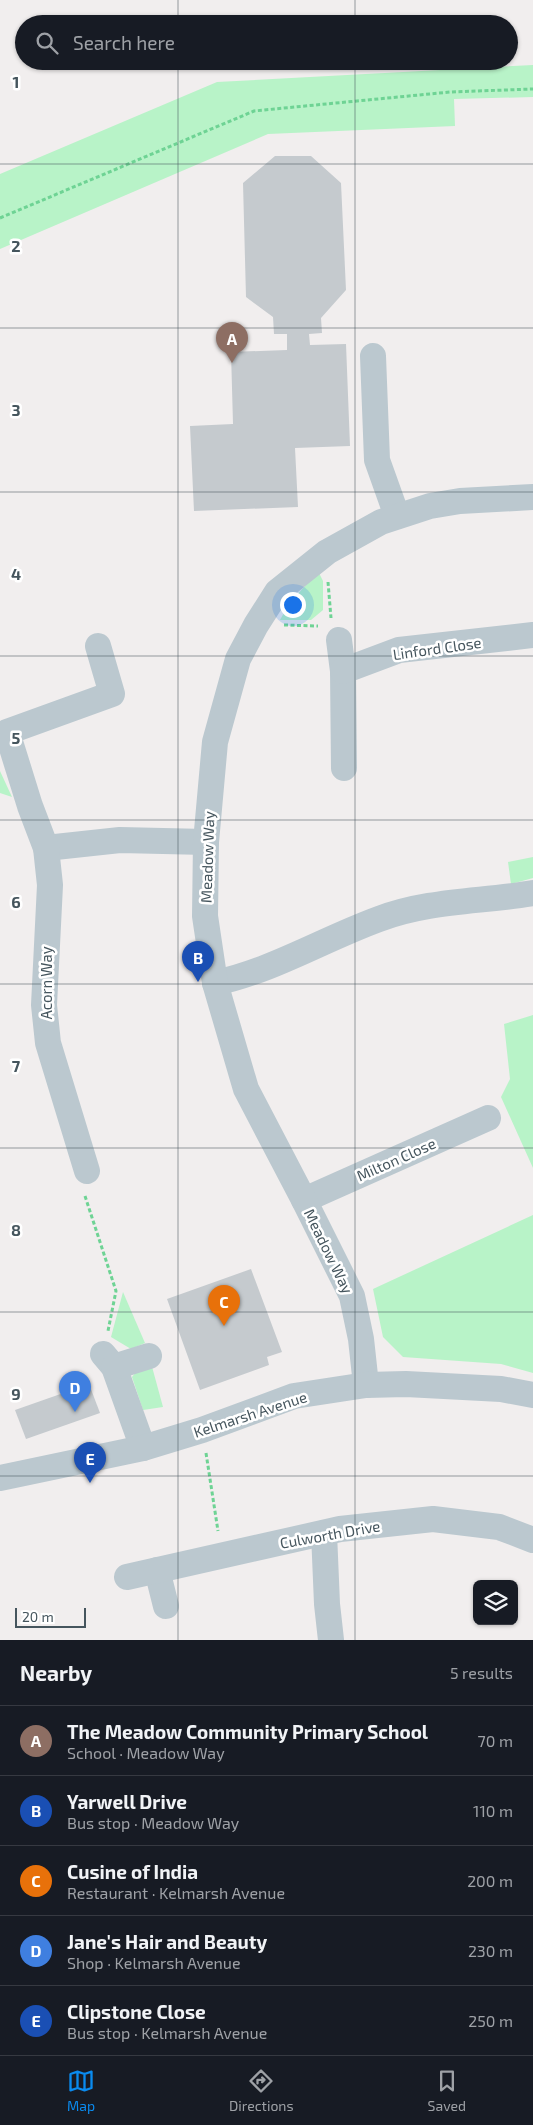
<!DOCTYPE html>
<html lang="en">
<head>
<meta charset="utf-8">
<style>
	body { margin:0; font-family:"Exo 2",sans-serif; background:#242831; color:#f1f3f6 }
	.controls { position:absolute; right:15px; bottom:15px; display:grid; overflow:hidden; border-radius:8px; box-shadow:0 1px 4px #0004 }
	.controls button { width:45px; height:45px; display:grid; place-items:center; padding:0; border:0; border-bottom:1px solid #363941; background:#171b24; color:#f1f3f6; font:25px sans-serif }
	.scale { position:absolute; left:15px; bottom:12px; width:71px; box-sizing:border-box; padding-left:5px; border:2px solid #45555d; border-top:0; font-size:14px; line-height:18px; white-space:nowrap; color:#45555d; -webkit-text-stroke:4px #fff; paint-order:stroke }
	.you { position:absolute; left:292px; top:604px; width:18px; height:18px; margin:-12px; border:4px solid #fff; border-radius:50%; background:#1a73e8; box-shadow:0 0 0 8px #1a73e833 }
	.badge { display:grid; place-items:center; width:32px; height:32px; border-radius:50%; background:#0a8bef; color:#fff; font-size:16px; font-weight:700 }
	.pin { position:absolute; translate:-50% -41px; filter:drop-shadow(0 1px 2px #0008) }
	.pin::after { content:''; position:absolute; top:26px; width:18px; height:15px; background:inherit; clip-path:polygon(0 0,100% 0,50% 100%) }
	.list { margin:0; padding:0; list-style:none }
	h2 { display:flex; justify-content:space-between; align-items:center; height:65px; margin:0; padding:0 20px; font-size:21px }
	h2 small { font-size:16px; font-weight:400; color:#9ea1a6 }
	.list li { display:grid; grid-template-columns:32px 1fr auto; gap:15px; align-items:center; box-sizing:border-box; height:70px; padding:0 20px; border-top:1px solid #363941 }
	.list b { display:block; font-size:19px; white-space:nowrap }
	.list p { margin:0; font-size:16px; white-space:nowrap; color:#9ea1a6 }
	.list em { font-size:16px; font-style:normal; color:#9ea1a6 }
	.icon { flex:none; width:28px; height:28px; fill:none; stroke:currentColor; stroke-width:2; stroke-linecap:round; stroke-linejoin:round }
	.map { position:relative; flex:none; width:533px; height:1640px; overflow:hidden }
	.search { position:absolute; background:#171b24; box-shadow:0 1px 4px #0004; left:15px; right:15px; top:15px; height:55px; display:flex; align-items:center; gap:12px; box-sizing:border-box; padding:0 18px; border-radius:28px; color:#9ea1a6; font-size:19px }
	.sheet { height:415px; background:#171b24 }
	nav { display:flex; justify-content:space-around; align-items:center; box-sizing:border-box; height:70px; border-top:1px solid #363941; background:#171b24; font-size:14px; color:#9ea1a6 }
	nav a { display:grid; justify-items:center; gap:2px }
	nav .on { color:#0a8bef }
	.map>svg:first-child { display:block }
</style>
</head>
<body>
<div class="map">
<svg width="533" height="1640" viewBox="0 0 533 1640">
	<rect width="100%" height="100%" fill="#f1eeee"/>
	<g fill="#b8f3c8">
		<path d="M533 65V97L454 99 455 126 268 134 0 249V174L217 82Z"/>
		<path d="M319 573 323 581V610L311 620H280C290 601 303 587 319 573Z"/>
		<path d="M0 771 12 797 0 793Z"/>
		<path d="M533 857V878L511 884 508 862Z"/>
		<path d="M533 1015V1168L501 1097 510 1079 504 1024Z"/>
		<path d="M533 1215V1373L501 1364 403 1357 383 1337 373 1289Z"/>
		<path d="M123 1292 145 1343 131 1349 111 1337Z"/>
		<path d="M151 1363 163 1407 143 1410 132 1377 141 1366Z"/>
	</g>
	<g fill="#c5cace">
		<path d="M275 156H311L341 183 346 290 321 318 322 333 309 334 310 345 346 344 350 446 295 448 298 507 194 511 190 426 233 424 231 352 287 350V334H274L273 317 246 297 243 183Z"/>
		<path d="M251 1269 282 1352 267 1357 269 1365 200 1390 167 1299Z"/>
		<path d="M89 1384 100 1413 26 1439 15 1410Z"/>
	</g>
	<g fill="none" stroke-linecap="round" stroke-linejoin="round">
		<g stroke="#6ed394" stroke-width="3" stroke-dasharray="4 2.5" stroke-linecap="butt">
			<path d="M0 218 254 111 450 92 533 89"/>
			<path d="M328 582 331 618"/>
			<path d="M284 625 318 626"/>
			<path d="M85 1196 116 1291 108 1331"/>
			<path d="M206 1453 218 1531"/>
		</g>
		<g stroke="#bbc8cf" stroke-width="26">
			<path d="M373 356 377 460 397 516"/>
			<path d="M339 640 343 671 344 768"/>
			<path d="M343 671 399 650 533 635"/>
			<path d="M46 848 120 840 206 842"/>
			<path d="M215 983C272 971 324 939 379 919 429 900 481 902 533 893"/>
			<path d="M87 1171 48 1043 44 1005 50 885 46 848 30 806 7 732 112 694 98 646"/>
			<path d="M304 1200 488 1118"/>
			<path d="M103 1354 114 1367 143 1448"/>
			<path d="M114 1367 149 1356"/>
			<path d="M366 1385 361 1339 352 1296 304 1200 246 1089 215 983 205 916 206 842 215 742 238 659 256 625 277 592 327 552 381 522 430 506 460 501 533 497"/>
			<path d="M0 1478 143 1448 202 1430 294 1396 366 1385 406 1384 501 1389 533 1395"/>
			<path d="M324 1533 327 1604 331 1640"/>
			<path d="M157 1570 166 1606"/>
			<path d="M127 1577 340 1529 433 1519 499 1527 533 1540"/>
		</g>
	</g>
	<path fill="none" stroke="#45555d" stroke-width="1" stroke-opacity="0.55" d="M178 0V24M355 0V24M178 61V1640M355 61V1640M0 164H533M0 328H533M0 492H533M0 656H533M0 820H533M0 984H533M0 1148H533M0 1312H533M0 1476H533"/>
	<g text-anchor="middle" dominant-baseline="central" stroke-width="5" stroke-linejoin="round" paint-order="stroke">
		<g font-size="15" fill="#45555d" stroke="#fff">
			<text transform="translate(437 648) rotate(-8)">Linford Close</text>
			<text transform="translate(207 857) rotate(-88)">Meadow Way</text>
			<text transform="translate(46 983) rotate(-90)">Acorn Way</text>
			<text transform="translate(396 1159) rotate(-24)">Milton Close</text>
			<text transform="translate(329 1251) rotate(64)">Meadow Way</text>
			<text transform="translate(250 1414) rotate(-18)">Kelmarsh Avenue</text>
			<text transform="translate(330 1534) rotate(-10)">Culworth Drive</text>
		</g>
	</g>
	<g font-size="16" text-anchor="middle" font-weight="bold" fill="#45555d" stroke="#fff" stroke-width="5" stroke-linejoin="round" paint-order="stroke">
		<text x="16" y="88">1</text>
		<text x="16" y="252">2</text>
		<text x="16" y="416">3</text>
		<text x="16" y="580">4</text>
		<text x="16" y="744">5</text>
		<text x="16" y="908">6</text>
		<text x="16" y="1072">7</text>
		<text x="16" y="1236">8</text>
		<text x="16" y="1400">9</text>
	</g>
</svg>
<div class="controls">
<button><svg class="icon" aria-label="layers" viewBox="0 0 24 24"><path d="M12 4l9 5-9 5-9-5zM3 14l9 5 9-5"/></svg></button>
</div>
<div class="scale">20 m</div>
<div class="you"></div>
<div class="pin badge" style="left:232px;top:363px;background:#8d6e63">A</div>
<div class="pin badge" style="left:198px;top:982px;background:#1a4fb4">B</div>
<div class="pin badge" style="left:224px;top:1326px;background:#e8710a">C</div>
<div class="pin badge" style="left:75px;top:1412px;background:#3f7fe0">D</div>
<div class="pin badge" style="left:90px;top:1483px;background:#1a4fb4">E</div>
<div class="search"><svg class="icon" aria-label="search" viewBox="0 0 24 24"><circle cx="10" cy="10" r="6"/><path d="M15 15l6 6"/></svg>Search here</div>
</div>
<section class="sheet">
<h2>Nearby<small>5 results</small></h2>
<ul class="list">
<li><span class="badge" style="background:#8d6e63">A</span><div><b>The Meadow Community Primary School</b><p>School · Meadow Way</p></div><em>70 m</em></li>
<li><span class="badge" style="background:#1a4fb4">B</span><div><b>Yarwell Drive</b><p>Bus stop · Meadow Way</p></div><em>110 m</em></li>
<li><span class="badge" style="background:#e8710a">C</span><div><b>Cusine of India</b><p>Restaurant · Kelmarsh Avenue</p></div><em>200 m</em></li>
<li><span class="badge" style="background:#3f7fe0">D</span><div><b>Jane's Hair and Beauty</b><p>Shop · Kelmarsh Avenue</p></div><em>230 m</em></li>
<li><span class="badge" style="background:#1a4fb4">E</span><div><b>Clipstone Close</b><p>Bus stop · Kelmarsh Avenue</p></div><em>250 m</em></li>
</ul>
</section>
<nav>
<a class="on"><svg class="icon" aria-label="map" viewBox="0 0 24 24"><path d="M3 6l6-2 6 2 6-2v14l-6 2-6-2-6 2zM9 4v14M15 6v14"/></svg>Map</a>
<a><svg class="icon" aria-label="directions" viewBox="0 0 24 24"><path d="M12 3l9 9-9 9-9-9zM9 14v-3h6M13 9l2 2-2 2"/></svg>Directions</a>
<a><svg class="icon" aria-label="saved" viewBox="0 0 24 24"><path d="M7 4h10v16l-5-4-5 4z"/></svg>Saved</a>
</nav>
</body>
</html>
